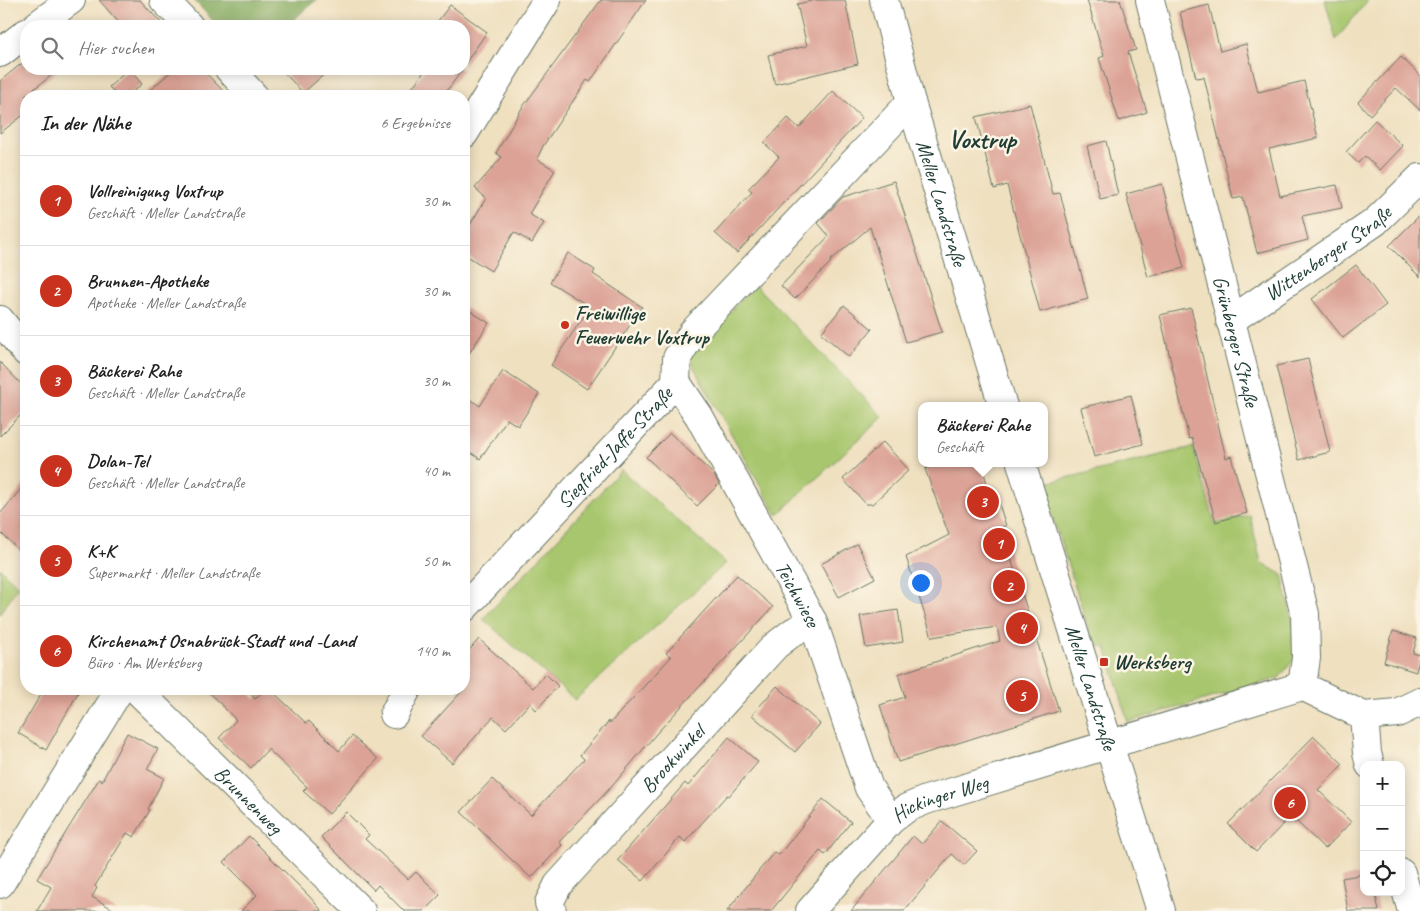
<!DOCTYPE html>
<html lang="de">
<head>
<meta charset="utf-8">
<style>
	body { margin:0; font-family:Caveat,sans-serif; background:#f6f6f6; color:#222 }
	.controls { position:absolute; right:15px; bottom:15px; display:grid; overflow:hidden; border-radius:10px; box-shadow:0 2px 12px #0003 }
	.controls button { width:45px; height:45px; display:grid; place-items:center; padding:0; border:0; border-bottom:1px solid #e0e0e0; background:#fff; color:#222; font:25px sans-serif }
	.you { position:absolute; left:920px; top:582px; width:18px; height:18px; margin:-12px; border:4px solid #fff; border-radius:50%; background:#1a73e8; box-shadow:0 0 0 8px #1a73e833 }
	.badge { display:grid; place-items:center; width:32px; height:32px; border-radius:50%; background:#c8321e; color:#fff; font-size:16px; font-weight:700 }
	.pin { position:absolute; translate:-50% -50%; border:2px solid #fff; box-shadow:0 1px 5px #0006 }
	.popup { position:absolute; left:918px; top:402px; width:130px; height:65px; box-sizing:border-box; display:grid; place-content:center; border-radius:10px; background:#fff; filter:drop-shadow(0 1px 4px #0005); font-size:16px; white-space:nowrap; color:#767676 }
	.popup b { font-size:19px; color:#222 }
	.popup::after { content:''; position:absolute; left:50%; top:100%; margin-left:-10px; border:10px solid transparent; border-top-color:#fff }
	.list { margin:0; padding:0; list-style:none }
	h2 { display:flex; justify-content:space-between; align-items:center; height:65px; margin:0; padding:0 20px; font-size:21px }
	h2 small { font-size:16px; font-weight:400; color:#767676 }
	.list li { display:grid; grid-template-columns:32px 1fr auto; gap:15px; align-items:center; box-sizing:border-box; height:90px; padding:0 20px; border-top:1px solid #e0e0e0 }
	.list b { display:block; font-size:19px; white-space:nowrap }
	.list p { margin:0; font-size:16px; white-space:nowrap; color:#767676 }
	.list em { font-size:16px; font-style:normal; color:#767676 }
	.icon { flex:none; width:28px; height:28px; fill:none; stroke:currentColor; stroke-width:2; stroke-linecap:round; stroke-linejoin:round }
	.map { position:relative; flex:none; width:1420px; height:911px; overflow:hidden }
	.search { position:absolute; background:#fff; box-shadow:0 2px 12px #0003; left:20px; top:20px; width:450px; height:55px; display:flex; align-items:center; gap:12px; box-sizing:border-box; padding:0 18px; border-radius:20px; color:#767676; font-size:19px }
	.panel { position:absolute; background:#fff; box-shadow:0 2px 12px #0003; left:20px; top:90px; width:450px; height:605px; border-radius:20px }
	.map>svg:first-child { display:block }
</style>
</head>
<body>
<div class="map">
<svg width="1420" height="911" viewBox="0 0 1420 911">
	<rect width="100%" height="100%" fill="#fcf5e5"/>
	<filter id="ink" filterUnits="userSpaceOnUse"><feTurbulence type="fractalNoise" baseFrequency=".02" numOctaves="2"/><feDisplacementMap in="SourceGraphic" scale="10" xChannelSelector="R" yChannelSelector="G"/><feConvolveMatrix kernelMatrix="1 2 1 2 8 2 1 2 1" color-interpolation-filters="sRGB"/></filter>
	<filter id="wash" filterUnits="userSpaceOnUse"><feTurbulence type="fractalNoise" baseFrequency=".0096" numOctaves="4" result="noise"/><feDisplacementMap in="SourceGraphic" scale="20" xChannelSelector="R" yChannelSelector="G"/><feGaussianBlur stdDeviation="1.12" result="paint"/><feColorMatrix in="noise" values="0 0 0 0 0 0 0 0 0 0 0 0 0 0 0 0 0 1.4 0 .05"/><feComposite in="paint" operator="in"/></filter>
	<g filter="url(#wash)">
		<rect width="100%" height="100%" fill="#efe0c0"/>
		<g fill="#a7c66d" stroke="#638250">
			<path d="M1325 0H1368L1336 40Z"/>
			<path d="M755 285 883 417 777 515 688 357Z"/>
			<path d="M1193 447 1215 524 1250 515 1261 563 1282 574 1294 628 1295 658 1279 678 1128 722 1106 647 1094 646 1042 484Z"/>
			<path d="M621 470 726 563 575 700 483 619Z"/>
			<path d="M0 568 18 586 0 614Z"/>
		</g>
		<path fill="#85ab60" stroke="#52744a" d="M194 0H316L286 26H218Z"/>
		<g id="blocks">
			<g fill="#dca296">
				<path d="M99 0H140L164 26H122Z"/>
				<path d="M601 0H646L590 82 587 80 543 146 537 159 555 170 529 214 544 223 532 243 514 232 491 271 464 254V235L486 198 475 188 502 157 496 153 522 108Z"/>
				<path d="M816 0H845L858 64 775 84 768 55 807 46 797 4Z"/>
				<path d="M1087 0H1120L1136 50 1128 52 1147 112 1119 121 1099 58 1104 56Z"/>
				<path d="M450 5 487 32 464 65V26H434Z"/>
				<path d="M1209 5 1220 51 1246 44 1258 92 1304 81 1318 138 1269 149 1280 196 1337 185 1342 208 1302 216 1308 240 1257 253 1243 197 1233 199 1204 77 1196 78 1180 12Z"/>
				<path d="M1401 57 1420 75V110L1396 88 1370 115 1358 102Z"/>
				<path d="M26 60V69H60L26 95V113L0 133V81Z"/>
				<path d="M129 69 142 84 128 96H118L109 87Z"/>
				<path d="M174 69H202L228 96H143Z"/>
				<path d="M281 69H330L303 93Z"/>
				<path d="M426 69H463L443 96H406Z"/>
				<path d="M833 91 862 118 737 253 715 233 752 192 748 189 779 157 764 143 788 118 799 128Z"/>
				<path d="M1030 104 1053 194 1060 193 1088 299 1040 312 1007 185 994 189 976 117Z"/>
				<path d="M1375 120 1403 146 1380 170 1365 156 1358 163 1346 152Z"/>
				<path d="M1106 141 1118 195 1100 199 1087 146Z"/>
				<path d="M894 181 942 332 906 342 870 227 830 261 831 262 795 299 781 286 829 236 818 223 843 197Z"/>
				<path d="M1162 184 1184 268 1148 277 1126 194Z"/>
				<path d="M1420 215V277L1389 246Z"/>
				<path d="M568 253 595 270 593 274 642 307 587 389 551 365 590 307 550 282Z"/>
				<path d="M1356 265 1386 305 1343 338 1312 299Z"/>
				<path d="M844 305 872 329 849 357 821 333Z"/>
				<path d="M464 307 489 323 464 361Z"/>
				<path d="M1191 308 1226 458 1231 456 1247 513 1216 522 1192 438 1189 439 1160 315Z"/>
				<path d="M1308 359 1330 452 1299 460 1276 366Z"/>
				<path d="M0 362 26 389V410L0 436Z"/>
				<path d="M503 371 539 394 518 426 507 419 480 459 464 448V395L480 406Z"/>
				<path d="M1131 395 1143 444 1094 457 1081 408Z"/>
				<path d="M670 433 714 475 719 484 697 506 646 457Z"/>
				<path d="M883 442 909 470 872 504H866L843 479Z"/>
				<path d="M943 463H981L989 490 994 488 1006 526 1001 527 1059 711 898 762 880 705 905 697 898 674 1000 641 997 627 932 637 906 557 949 535 925 469Z"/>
				<path d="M26 483V557L0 532V514Z"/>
				<path d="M857 544 875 578 839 597 821 564Z"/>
				<path d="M737 575 773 607 656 734 614 784 559 842 562 845 531 878 461 812 492 779 531 815 584 759 580 755 609 721 610 723 671 657 666 653Z"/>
				<path d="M898 610 903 642 866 648 860 616Z"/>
				<path d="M1393 631 1417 638 1413 653 1420 655 1416 672 1384 662Z"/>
				<path d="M479 639 533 688 546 674 558 686 536 710 530 703 506 729 493 717 452 763 421 736 464 689V656Z"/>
				<path d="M777 686 820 724 795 752 752 715Z"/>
				<path d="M44 689H80L46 750 18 733Z"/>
				<path d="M206 689H246L255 699 265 689H270L306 723 309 721 339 751 352 736 378 759 329 814 303 791 307 787 268 749 251 768 219 738 236 720Z"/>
				<path d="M127 733 158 749 147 769 164 778 148 809 150 810 134 837 127 833 95 886 97 888 92 897 116 911H37L51 887 37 879 99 779 102 781Z"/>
				<path d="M1314 736 1343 764 1318 790 1351 822 1325 849 1291 816 1256 852 1228 824Z"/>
				<path d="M729 737 758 762 729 796 727 795 685 842 680 837 643 881 618 860 685 783 688 786Z"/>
				<path d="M823 799 851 822 825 855 820 851 771 911H727L774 852 779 855Z"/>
				<path d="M346 812 369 835 365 839 408 879 416 872 440 895 424 911H404L378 885 374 890 321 837Z"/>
				<path d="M942 821 977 851 964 865 952 854 904 911H851L913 836 922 844Z"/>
				<path d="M249 836 309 896 322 911H241L257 895 224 862Z"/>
				<path d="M1364 874V892H1375L1379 911H1348L1342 878Z"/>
			</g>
		</g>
	</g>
	<g filter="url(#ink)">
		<use href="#blocks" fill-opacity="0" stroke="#687665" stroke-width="1"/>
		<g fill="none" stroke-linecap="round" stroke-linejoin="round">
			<defs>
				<g id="minor">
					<path d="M164 0 189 26"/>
					<path id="s1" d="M884 0 911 102 1003 406"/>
					<path id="s2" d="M1150 0 1305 614 1306 658 1302 686 1364 716"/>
					<path d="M36 26 71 0"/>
					<path d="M0 53 26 33"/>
					<path d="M229 69 254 96"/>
					<path d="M464 134 547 0"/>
					<path d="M0 320 26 352"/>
					<path id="s3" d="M1230 321 1375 222 1420 178"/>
					<path id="s4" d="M676 382 699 416 813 622 869 788 891 820"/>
					<path id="s5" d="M1021 463 1161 911"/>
					<path id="s6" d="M464 608 676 382 677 358 693 332 911 102"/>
					<path id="s7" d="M136 689 361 911"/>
					<path d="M394 714 407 689"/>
					<path d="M1364 716 1397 713 1420 702"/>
					<path d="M1364 716 1367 753 1370 765"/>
					<path d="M1401 873 1412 911"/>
					<path d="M0 884 120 689"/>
					<path id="s8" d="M552 911 549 903 558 885 775 646 793 632 813 622"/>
					<path id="s9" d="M810 911 891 820 907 808 926 800 1302 686"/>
				</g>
			</defs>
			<use href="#minor" stroke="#687665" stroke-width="30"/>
			<use href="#minor" stroke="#fff" stroke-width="28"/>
		</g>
	</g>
	<g fill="#c8321e" stroke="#fcf5e5" stroke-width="2">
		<circle cx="565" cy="325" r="5"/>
		<rect x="1099" y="657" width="10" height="10" rx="2.5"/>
	</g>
	<g text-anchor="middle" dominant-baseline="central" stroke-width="5" stroke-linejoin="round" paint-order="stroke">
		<g font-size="21" fill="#1f3d34" stroke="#fcf5e5">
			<text stroke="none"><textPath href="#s1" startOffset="211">Meller Landstraße</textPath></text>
			<text stroke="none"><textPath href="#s3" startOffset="119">Wittenberger Straße</textPath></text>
			<text stroke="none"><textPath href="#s2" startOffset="352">Grünberger Straße</textPath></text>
			<text stroke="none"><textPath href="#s6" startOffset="220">Siegfried-Jaffe-Straße</textPath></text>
			<text stroke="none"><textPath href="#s4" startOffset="245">Teichwiese</textPath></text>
			<text stroke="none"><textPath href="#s5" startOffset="235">Meller Landstraße</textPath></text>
			<text stroke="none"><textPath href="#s8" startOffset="199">Brookwinkel</textPath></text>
			<text stroke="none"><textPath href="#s7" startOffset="158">Brunnenweg</textPath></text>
			<text stroke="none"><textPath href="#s9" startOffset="176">Hickinger Weg</textPath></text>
		</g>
		<g font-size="21" font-weight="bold" fill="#1f3d34" stroke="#fcf5e5" text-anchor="start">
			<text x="575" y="313">Freiwillige<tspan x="575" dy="24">Feuerwehr Voxtrup</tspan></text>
			<text x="1114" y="662">Werksberg</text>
		</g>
		<g font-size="26" font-weight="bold" fill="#1f3d34" stroke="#fcf5e5">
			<text x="982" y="139">Voxtrup</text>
		</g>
	</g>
</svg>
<div class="controls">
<button>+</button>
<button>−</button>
<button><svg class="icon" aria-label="locate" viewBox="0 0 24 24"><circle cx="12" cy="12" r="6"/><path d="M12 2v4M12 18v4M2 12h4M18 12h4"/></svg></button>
</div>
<div class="you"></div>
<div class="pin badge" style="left:999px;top:544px">1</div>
<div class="pin badge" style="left:1009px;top:586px">2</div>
<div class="pin badge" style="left:983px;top:502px">3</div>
<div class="popup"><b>Bäckerei Rahe</b>Geschäft</div>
<div class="pin badge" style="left:1022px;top:628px">4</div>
<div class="pin badge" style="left:1022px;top:696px">5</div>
<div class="pin badge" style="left:1290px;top:803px">6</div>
<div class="search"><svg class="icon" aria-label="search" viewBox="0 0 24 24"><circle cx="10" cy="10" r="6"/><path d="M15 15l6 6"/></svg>Hier suchen</div>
<section class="panel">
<h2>In der Nähe<small>6 Ergebnisse</small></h2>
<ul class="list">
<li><span class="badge">1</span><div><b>Vollreinigung Voxtrup</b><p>Geschäft · Meller Landstraße</p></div><em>30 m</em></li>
<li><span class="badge">2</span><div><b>Brunnen-Apotheke</b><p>Apotheke · Meller Landstraße</p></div><em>30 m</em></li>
<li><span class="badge">3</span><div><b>Bäckerei Rahe</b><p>Geschäft · Meller Landstraße</p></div><em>30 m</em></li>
<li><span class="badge">4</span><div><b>Dolan-Tel</b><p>Geschäft · Meller Landstraße</p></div><em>40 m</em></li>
<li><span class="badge">5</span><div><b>K+K</b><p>Supermarkt · Meller Landstraße</p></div><em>50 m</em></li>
<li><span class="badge">6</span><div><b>Kirchenamt Osnabrück-Stadt und -Land</b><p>Büro · Am Werksberg</p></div><em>140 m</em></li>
</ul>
</section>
</div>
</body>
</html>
